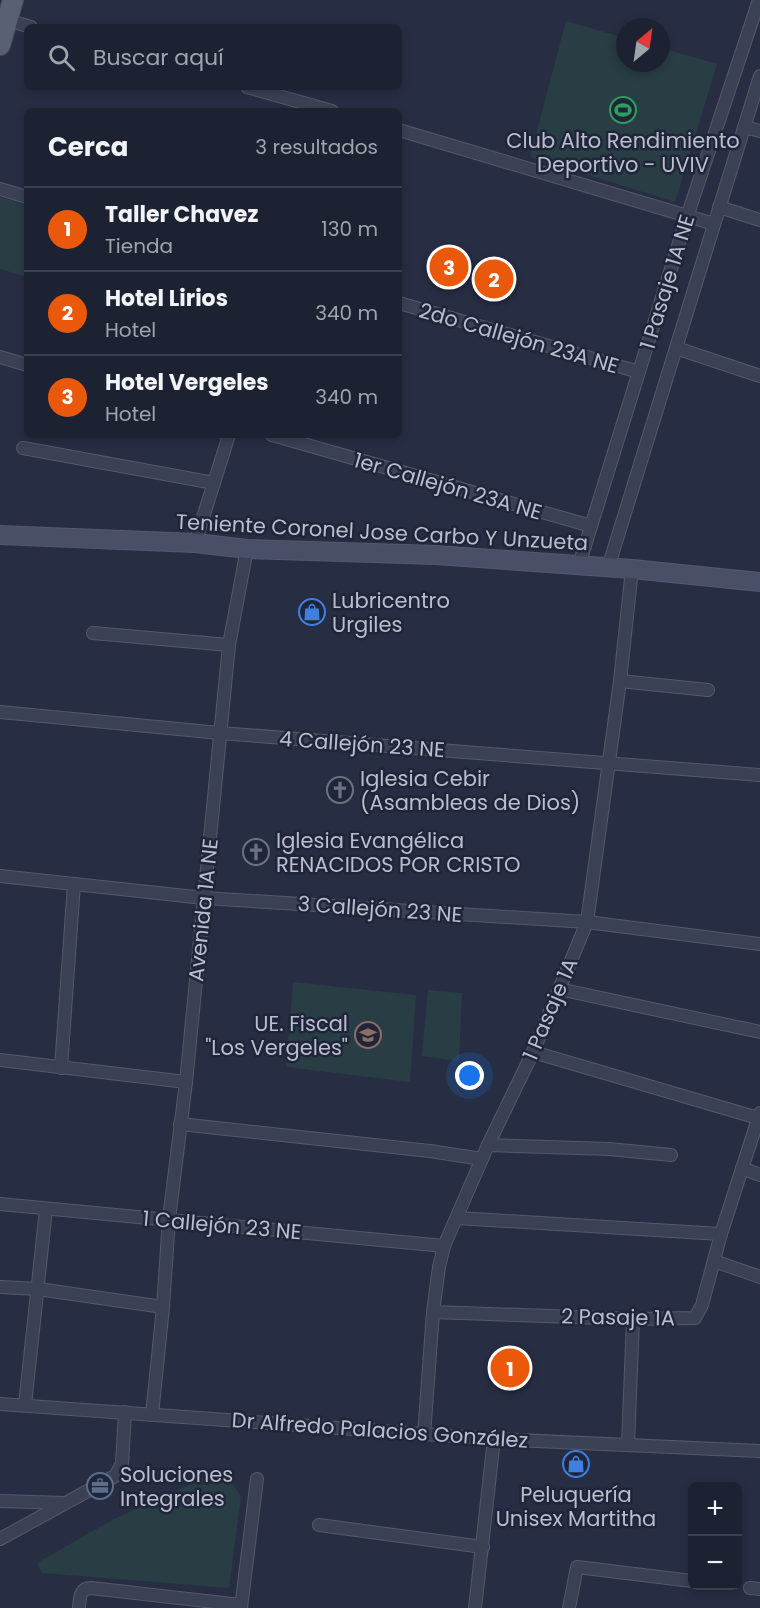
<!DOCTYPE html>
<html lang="es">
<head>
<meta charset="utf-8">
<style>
	body { margin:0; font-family:Poppins,sans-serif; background:#2a2f3f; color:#f1f3f6 }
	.controls { position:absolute; right:18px; bottom:18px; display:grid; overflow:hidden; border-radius:9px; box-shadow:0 3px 9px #0003 }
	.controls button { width:54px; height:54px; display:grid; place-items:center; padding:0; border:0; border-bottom:2px solid #3b3f4e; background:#1d2233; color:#f1f3f6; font:30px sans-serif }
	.compass { position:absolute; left:616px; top:18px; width:54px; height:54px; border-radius:50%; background:#1d2233; box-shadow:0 3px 9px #0003; rotate:29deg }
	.you { position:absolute; left:470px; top:1076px; width:21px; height:21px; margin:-15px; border:4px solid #fff; border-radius:50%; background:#1a73e8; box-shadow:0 0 0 9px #1a73e833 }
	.badge { display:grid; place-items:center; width:39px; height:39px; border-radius:50%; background:#ea580c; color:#fff; font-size:20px; font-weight:700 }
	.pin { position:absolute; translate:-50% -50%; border:3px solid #fff; box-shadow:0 2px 6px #0006 }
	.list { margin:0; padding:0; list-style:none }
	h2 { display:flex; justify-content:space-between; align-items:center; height:78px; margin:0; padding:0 24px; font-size:26px }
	h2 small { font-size:20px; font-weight:400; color:#a0a4ac }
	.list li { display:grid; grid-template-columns:39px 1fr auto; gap:18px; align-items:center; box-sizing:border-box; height:84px; padding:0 24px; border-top:2px solid #3b3f4e }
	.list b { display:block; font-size:22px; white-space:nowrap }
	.list p { margin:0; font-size:20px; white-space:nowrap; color:#a0a4ac }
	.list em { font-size:20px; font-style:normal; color:#a0a4ac }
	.icon { flex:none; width:33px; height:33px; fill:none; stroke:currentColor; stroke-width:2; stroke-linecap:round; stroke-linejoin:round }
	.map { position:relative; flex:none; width:760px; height:1608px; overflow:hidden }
	.search { position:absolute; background:#1d2233; box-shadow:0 3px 9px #0003; left:24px; top:24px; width:378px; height:66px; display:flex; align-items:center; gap:15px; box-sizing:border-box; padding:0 21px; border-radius:9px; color:#a0a4ac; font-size:22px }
	.panel { position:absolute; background:#1d2233; box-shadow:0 3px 9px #0003; left:24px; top:108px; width:378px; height:330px; border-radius:9px }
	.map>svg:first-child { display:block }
</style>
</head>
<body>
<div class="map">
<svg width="760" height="1608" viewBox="0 0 760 1608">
	<rect width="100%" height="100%" fill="#272e44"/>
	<g fill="#293d45">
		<path d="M566 21 625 38V63H661V48L717 64 675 202 530 157Z"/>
		<path d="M0 197 27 205V277L0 269Z"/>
		<path d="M293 982 416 995 410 1082 286 1067Z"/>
		<path d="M428 990 462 993 459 1061 422 1056Z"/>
		<path d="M230 1466V1481L241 1496 229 1588 42 1573 37 1563 114 1519Z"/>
	</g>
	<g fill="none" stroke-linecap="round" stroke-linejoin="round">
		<defs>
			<g id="street">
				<path d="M7 20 31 27"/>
				<path d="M247 87 332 111"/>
				<path d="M744 127 760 131"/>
				<path d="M399 130 714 224"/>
				<path d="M0 189 27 197"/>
				<path d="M719 207 760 220"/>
				<path d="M399 303 639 372"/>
				<path d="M676 348 760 376"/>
				<path d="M0 357 27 365"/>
				<path d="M272 435 591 526"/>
				<path d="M23 448 214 483"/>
				<path d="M195 543 229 435"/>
				<path d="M579 565 687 217 759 0"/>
				<path d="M608 568 760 76"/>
				<path d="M93 633 229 645"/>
				<path d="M620 681 708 690"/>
				<path d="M0 712 220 733 760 775"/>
				<path d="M0 876 204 898 587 922 760 944"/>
				<path d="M559 989 760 1032"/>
				<path d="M533 1052 758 1118"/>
				<path d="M0 1060 186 1082"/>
				<path d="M61 1068 74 884"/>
				<path d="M180 1124 430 1151 482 1159"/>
				<path d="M488 1145 609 1149 671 1155"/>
				<path d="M742 1168 760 1175"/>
				<path d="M0 1204 444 1246"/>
				<path d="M457 1218 721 1234"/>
				<path d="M714 1261 760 1277"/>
				<path d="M0 1287 38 1289 163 1307"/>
				<path d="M433 1312 633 1319 695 1318 702 1305 721 1234 760 1113"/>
				<path d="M0 1404 494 1439 760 1451"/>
				<path d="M25 1405 46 1209"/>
				<path d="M152 1415 163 1307 169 1219 186 1082 229 645 247 549"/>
				<path d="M424 1435 433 1312 439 1267 444 1246 488 1145 533 1052 587 922 620 681 632 569"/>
				<path d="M628 1444 633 1319"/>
				<path d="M0 1501 65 1503"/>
				<path d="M319 1525 483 1547"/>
				<path d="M0 1539 115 1476 122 1464 125 1412"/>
				<path d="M750 1588 760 1589"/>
				<path d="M79 1608C80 1599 79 1588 91 1588L241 1605"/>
				<path d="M241 1608 257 1479"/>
				<path d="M475 1608 494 1439"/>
				<path d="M569 1608 577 1567 692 1581"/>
			</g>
			<path id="secondary" d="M0 535 195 543 247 549 436 555 632 569 760 582"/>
			<path id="primary" d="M0 45 13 0"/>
		</defs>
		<use href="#street" stroke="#54596b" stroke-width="14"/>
		<use href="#secondary" stroke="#54596b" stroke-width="20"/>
		<use href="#primary" stroke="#454a5d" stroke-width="22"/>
		<use href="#street" stroke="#3b4154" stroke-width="12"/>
		<use href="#secondary" stroke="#494f67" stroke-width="18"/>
		<use href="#primary" stroke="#5a6073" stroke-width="20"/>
	</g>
	<defs>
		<symbol id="stadium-ring" viewBox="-11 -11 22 22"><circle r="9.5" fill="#202639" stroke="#2e9e5b" stroke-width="1.5"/><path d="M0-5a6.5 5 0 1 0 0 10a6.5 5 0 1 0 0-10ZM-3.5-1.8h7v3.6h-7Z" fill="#2e9e5b"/></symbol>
		<symbol id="shop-ring" viewBox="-11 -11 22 22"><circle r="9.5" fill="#202639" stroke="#3f7fe0" stroke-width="1.5"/><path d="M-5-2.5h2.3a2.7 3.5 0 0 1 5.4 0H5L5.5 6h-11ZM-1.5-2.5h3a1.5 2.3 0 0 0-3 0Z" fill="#3f7fe0"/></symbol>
		<symbol id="church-ring" viewBox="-11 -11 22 22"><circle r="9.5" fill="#202639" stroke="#6b7280" stroke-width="1.5"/><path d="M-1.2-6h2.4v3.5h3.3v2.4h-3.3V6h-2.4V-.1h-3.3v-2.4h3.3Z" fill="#6b7280"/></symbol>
		<symbol id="school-ring" viewBox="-11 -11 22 22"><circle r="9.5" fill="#202639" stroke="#8d6e63" stroke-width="1.5"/><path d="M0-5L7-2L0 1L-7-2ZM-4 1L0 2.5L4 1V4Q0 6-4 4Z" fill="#8d6e63"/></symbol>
		<symbol id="office-ring" viewBox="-11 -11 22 22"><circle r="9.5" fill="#202639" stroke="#5c6f8a" stroke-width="1.5"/><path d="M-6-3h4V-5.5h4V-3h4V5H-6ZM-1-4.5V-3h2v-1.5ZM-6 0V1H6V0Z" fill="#5c6f8a"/></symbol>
	</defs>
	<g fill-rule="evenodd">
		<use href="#stadium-ring" x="608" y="95" width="30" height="30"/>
		<use href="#shop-ring" x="297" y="597" width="30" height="30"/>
		<use href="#church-ring" x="325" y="775" width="30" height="30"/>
		<use href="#church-ring" x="241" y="837" width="30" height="30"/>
		<use href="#school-ring" x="353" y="1020" width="30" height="30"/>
		<use href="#shop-ring" x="561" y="1449" width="30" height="30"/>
		<use href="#office-ring" x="85" y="1471" width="30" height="30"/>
	</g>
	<g text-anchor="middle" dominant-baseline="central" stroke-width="5" stroke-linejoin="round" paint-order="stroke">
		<g font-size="21" fill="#b9bdcd" stroke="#202639" text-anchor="start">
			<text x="623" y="140" text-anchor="middle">Club Alto Rendimiento<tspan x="623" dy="24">Deportivo - UVIV</tspan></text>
			<text x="332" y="600">Lubricentro<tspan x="332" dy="24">Urgiles</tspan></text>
			<text x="360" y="778">Iglesia Cebir<tspan x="360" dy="24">(Asambleas de Dios)</tspan></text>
			<text x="276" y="840">Iglesia Evangélica<tspan x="276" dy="24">RENACIDOS POR CRISTO</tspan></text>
			<text x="348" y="1023" text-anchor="end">UE. Fiscal<tspan x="348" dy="24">"Los Vergeles"</tspan></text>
			<text x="120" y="1474">Soluciones<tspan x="120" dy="24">Integrales</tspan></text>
			<text x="576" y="1494" text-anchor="middle">Peluquería<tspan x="576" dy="24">Unisex Martitha</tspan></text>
		</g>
		<g font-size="21" fill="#b9bdcd" stroke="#202639">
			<text transform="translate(667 282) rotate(-73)">1 Pasaje 1A NE</text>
			<text transform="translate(519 338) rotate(16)">2do Callejón 23A NE</text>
			<text transform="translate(448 486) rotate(16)">1er Callejón 23A NE</text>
			<text transform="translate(382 532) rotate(3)">Teniente Coronel Jose Carbo Y Unzueta</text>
			<text transform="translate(362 744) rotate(4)">4 Callejón 23 NE</text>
			<text transform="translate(380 909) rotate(4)">3 Callejón 23 NE</text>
			<text transform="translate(203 910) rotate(-84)">Avenida 1A NE</text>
			<text transform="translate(550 1009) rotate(-67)">1 Pasaje 1A</text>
			<text transform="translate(222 1225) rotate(5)">1 Callejón 23 NE</text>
			<text transform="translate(618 1317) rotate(1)">2 Pasaje 1A</text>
			<text transform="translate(380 1430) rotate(4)">Dr Alfredo Palacios González</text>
		</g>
	</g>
</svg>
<div class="controls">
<button>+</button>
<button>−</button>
</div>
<svg class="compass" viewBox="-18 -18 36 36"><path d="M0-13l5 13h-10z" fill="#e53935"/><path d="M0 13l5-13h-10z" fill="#a0a4ac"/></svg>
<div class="you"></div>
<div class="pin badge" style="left:510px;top:1368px">1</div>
<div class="pin badge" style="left:494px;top:279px">2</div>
<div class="pin badge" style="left:449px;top:267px">3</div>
<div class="search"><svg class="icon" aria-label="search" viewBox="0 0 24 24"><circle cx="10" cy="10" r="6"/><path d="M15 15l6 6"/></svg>Buscar aquí</div>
<section class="panel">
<h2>Cerca<small>3 resultados</small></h2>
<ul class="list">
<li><span class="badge">1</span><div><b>Taller Chavez</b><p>Tienda</p></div><em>130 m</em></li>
<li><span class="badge">2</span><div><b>Hotel Lirios</b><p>Hotel</p></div><em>340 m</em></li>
<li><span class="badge">3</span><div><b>Hotel Vergeles</b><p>Hotel</p></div><em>340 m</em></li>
</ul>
</section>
</div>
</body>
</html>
